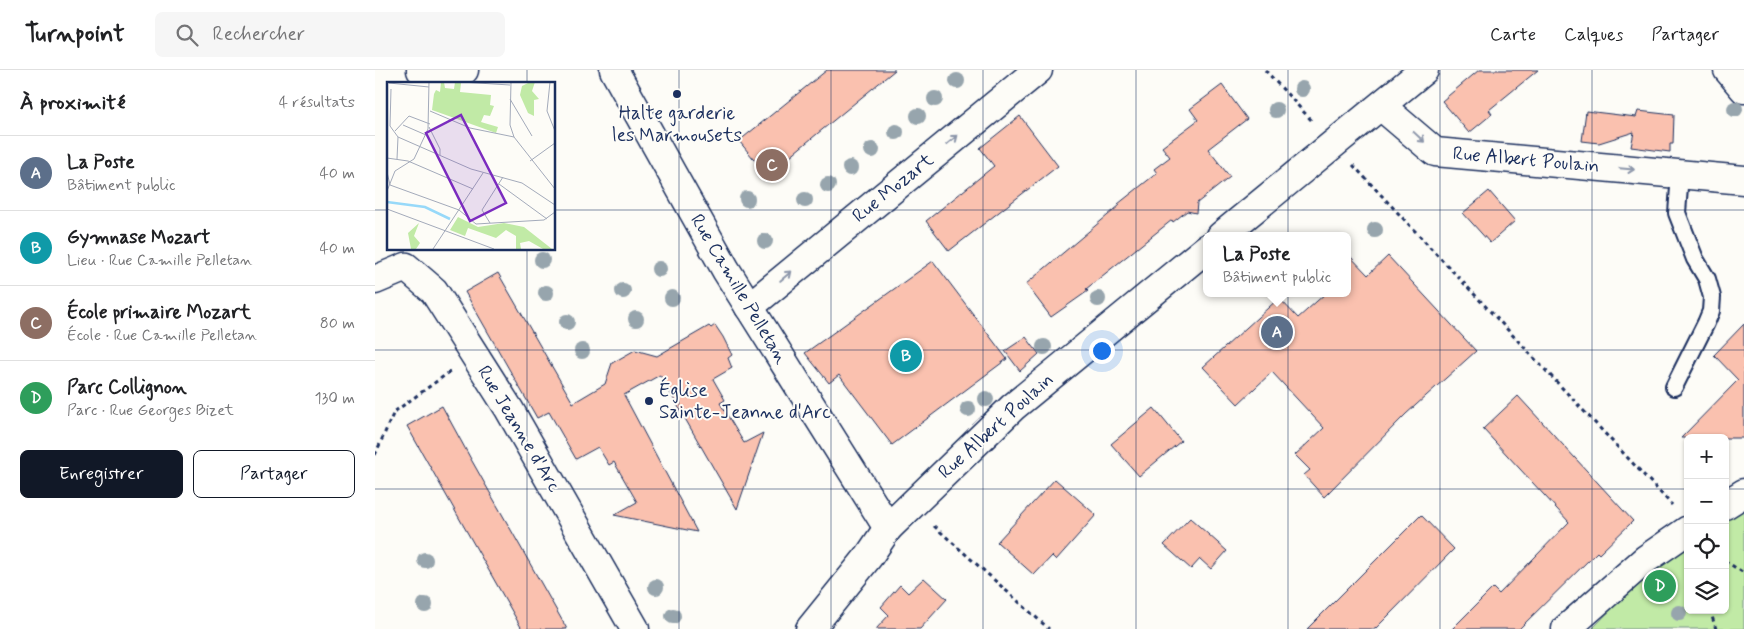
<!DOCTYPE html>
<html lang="fr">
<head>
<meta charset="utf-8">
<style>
	body { margin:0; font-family:Mynerve,sans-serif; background:#f6f6f6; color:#202124 }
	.controls { position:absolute; right:15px; bottom:15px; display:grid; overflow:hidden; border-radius:8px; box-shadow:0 1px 4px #0004 }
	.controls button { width:45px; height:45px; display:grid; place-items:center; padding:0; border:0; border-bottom:1px solid #e0e0e0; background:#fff; color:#202124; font:25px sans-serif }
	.you { position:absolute; left:726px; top:280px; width:18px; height:18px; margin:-12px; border:4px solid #fff; border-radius:50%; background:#1a73e8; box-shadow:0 0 0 8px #1a73e833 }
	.badge { display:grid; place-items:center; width:32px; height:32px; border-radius:50%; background:#111827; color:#fff; font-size:16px; font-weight:700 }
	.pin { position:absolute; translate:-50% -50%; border:2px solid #fff; box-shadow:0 1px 5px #0006 }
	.popup { position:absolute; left:828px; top:162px; width:148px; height:65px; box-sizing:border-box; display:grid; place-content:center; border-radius:8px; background:#fff; filter:drop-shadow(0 1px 4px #0005); font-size:16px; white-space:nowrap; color:#757577 }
	.popup b { font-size:19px; color:#202124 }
	.popup::after { content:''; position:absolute; left:50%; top:100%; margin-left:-10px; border:10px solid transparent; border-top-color:#fff }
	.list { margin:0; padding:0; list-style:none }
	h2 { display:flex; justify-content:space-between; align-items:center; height:65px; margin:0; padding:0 20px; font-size:21px }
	h2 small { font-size:16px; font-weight:400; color:#757577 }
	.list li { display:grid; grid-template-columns:32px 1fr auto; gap:15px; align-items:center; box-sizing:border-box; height:75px; padding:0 20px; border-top:1px solid #e0e0e0 }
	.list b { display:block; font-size:19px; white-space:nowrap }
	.list p { margin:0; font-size:16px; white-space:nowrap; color:#757577 }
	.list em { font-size:16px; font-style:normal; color:#757577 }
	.actions { display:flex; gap:10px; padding:15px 20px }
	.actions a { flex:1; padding:11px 0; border:1px solid #111827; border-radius:8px; text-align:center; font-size:18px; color:#111827 }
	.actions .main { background:#111827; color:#fff }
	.icon { flex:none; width:28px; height:28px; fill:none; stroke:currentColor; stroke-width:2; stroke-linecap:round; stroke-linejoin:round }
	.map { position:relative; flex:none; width:1369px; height:559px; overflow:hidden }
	header { display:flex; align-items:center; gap:30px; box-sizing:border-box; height:70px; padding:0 25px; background:#fff; border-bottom:1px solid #e0e0e0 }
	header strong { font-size:24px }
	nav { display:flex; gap:28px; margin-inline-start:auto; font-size:18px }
	.search { width:350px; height:45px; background:#f6f6f6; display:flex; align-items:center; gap:12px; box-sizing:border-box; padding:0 18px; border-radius:8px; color:#757577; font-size:19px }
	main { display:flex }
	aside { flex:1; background:#fff }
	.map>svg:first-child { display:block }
</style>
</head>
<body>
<header>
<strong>Turnpoint</strong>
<div class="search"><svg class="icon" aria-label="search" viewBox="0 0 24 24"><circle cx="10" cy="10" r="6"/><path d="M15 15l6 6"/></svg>Rechercher</div>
<nav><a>Carte</a><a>Calques</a><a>Partager</a></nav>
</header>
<main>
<aside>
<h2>À proximité<small>4 résultats</small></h2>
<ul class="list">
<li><span class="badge" style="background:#5c6f8a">A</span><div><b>La Poste</b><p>Bâtiment public</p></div><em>40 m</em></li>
<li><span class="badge" style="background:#0f9aa8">B</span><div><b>Gymnase Mozart</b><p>Lieu · Rue Camille Pelletan</p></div><em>40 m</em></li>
<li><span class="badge" style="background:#8d6e63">C</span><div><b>École primaire Mozart</b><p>École · Rue Camille Pelletan</p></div><em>80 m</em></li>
<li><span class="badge" style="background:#2e9e5b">D</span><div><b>Parc Collignon</b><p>Parc · Rue Georges Bizet</p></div><em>130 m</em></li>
</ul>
<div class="actions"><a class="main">Enregistrer</a><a>Partager</a></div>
</aside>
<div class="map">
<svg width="1369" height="559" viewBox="0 0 1369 559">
	<rect width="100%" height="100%" fill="#fdfcf7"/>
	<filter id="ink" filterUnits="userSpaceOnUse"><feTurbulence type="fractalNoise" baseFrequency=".02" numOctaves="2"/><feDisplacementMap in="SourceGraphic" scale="10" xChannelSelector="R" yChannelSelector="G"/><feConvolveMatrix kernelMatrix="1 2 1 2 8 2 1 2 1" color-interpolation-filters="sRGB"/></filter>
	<g filter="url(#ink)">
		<path fill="#c1eaa6" stroke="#6e8c82" d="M1369 438V559H1217L1281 493 1313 473V540H1350V450Z"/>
		<g fill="#fac1af" stroke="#1b2f5e">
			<path d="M452 0H520L392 105 364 71Z"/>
			<path d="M1104 0H1163L1114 40 1117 44 1094 63 1067 31Z"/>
			<path d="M847 15 872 49 833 79 855 107 822 133 821 143 812 141 798 152 797 150 711 219 713 221 676 247 651 214 745 135 743 134 782 103 779 99 795 87 787 77 823 50 815 39Z"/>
			<path d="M1211 41 1261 47 1263 41 1299 45 1298 74H1295V82L1256 77 1259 62 1224 73 1207 71Z"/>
			<path d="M645 46 683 96 574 181 551 151 619 96 605 78Z"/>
			<path d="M1114 121 1140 151 1115 173 1088 143Z"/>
			<path d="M972 183 993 205 1013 186 1101 281 1031 344 949 427 929 405 935 400 920 385 949 358 897 302 863 334 828 297 904 228 923 248 951 223H972Z"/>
			<path d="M558 191 632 289 517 375 464 305 454 313 430 283Z"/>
			<path d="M123 203 198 333 230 314 237 293 260 280 282 286 334 256 336 258 340 255 348 267 357 285 353 288 357 298 338 309 350 330 345 333 369 373 388 363 362 439 285 305 249 325 322 462 239 445 262 432 239 392 234 395 223 377 201 389 174 342 162 348 90 222Z"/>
			<path d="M1369 254V368H1306L1363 310 1339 285Z"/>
			<path d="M651 267 664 284 645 301 630 281Z"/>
			<path d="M1143 326 1258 451 1224 484 1222 482 1144 559H1077L1118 518 1124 524 1194 452 1108 359Z"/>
			<path d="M67 336 97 391 192 559H147L32 356Z"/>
			<path d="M779 338 806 371 764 406 736 374Z"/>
			<path d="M680 409 721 445 681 490 677 486 659 505 622 472Z"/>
			<path d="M1046 445 1079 479 1011 548 1000 559H932Z"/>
			<path d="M815 448 852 481 836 499 825 489 816 499 789 475Z"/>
			<path d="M549 508 572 529 545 559H501L514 545 506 537 525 515 533 523Z"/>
		</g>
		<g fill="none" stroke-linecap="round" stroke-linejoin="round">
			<defs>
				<path id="service" d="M1299 317 1331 253 1336 241 1337 227 1332 209 1320 189 1302 143 1305 104"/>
				<g id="minor">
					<path d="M46 0 69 12 89 0"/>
					<path d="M239 0 351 200 513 458"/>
					<path d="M1353 0 1369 19"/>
					<path d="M1006 36 1060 82 1369 110"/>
					<path d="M846 166 1049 0"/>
					<path d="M0 210 31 197 59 221 134 339 260 559"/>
					<path d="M374 237 663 0"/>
					<path d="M1350 435 1369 423"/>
					<path d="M435 559 494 486 513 458 638 337 832 178"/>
					<path d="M1191 559 1271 489 1313 460"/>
				</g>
			</defs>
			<use href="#service" stroke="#1b2f5e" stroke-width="20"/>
			<use href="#minor" stroke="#1b2f5e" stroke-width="31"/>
			<g stroke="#1b2f5e" stroke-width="3" stroke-dasharray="4 4" stroke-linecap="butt">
				<path d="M890 0 938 52"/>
				<path d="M978 95 1297 435"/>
				<path d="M0 385 19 342 76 301"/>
				<path d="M559 456 674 559"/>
				<path d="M1350 491 1369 503"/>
				<path d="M1335 540 1341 559"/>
			</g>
			<use href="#service" stroke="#fdfcf7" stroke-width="16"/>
			<use href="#minor" stroke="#fdfcf7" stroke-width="28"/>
		</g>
		<g fill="#97a5ad">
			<circle cx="582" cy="11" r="8"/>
			<circle cx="927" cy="19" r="8"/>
			<circle cx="560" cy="29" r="8"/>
			<circle cx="1360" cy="39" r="8"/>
			<circle cx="901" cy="40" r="8"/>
			<circle cx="543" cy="46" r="8"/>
			<circle cx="521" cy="62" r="8"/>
			<circle cx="497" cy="80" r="8"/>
			<circle cx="475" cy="98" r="8"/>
			<circle cx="453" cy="115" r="8"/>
			<circle cx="372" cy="129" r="8"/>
			<circle cx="430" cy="130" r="8"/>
			<circle cx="1000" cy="160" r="8"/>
			<circle cx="390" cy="171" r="8"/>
			<circle cx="167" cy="190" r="8"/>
			<circle cx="284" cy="199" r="8"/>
			<circle cx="248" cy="221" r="8"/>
			<circle cx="171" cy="223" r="8"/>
			<circle cx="297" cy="228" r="8"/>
			<circle cx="723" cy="229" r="8"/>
			<circle cx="261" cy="249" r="8"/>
			<circle cx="192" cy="252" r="8"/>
			<circle cx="669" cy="277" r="8"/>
			<circle cx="207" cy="281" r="8"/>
			<circle cx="611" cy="329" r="8"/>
			<circle cx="593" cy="339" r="8"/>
			<circle cx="50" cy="490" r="8"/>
			<circle cx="281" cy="517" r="8"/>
			<circle cx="50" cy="535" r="8"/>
			<circle cx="1304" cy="543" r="8"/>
			<circle cx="298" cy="546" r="8"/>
		</g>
		<defs><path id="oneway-shaft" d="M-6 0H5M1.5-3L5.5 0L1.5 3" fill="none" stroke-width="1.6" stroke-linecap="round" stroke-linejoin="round" transform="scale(1.25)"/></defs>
		<g stroke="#8c96aa">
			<use href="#oneway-shaft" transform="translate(1044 67) rotate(43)"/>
			<use href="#oneway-shaft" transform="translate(577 70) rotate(-39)"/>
			<use href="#oneway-shaft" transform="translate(1252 99) rotate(5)"/>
			<use href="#oneway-shaft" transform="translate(411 206) rotate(-40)"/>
		</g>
	</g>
	<path fill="none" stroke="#1b2f5e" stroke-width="1" stroke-opacity="0.55" d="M152 0V14M304 0V559M456 0V559M608 0V559M761 0V559M913 0V559M1065 0V559M1217 0V559M0 140H14M179 140H1369M152 179V559M0 280H1369M0 419H1313M1350 419H1369"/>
	<g fill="#1b2f5e" stroke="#fdfcf7" stroke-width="2">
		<circle cx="302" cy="24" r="5"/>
		<circle cx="274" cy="331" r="5"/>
	</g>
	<g text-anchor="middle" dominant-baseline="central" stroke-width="4" stroke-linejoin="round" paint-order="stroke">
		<g font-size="19" fill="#1b2f5e" stroke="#fdfcf7">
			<text x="302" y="43">Halte garderie<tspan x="302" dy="22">les Marmousets</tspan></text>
			<text x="284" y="320" text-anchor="start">Église<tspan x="284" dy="22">Sainte-Jeanne d'Arc</tspan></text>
		</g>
		<g font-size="19" fill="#1b2f5e" stroke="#fdfcf7">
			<text transform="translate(1151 90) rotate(5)">Rue Albert Poulain</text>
			<text transform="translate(518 118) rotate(-39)">Rue Mozart</text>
			<text transform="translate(364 219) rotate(59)">Rue Camille Pelletan</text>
			<text transform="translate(621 356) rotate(-42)">Rue Albert Poulain</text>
			<text transform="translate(144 359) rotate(59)">Rue Jeanne d'Arc</text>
		</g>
	</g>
	<g transform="translate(12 12)">
		<rect width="168" height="168" fill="#fdfcf7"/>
		<path d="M54 0H57L58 6 67 7 68 0 74 1 73 10 104 13 103 23 107 24 103 34 97 33 94 40 111 45 109 51 45 28 47 12 49 8 53 10ZM143 0H148L145 9 152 17 147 18V34L141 31 133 13 135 4ZM71 135 91 145 117 141 137 145 165 167H156L142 159 133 161 134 167H129V154L119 148 109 156 81 146 78 154 63 148ZM32 141 27 154 33 161 29 167H24L21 151Z" fill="#c1eaa6"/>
		<path fill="none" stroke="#97d9f9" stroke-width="2.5" d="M0 120 38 125 63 137"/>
		<path fill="none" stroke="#a3aaba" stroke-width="1" d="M74 0 123 3M124 0 123 43 127 55 168 107M163 0 160 29 168 49M2 1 42 5M4 7 3 44 11 55 10 77M123 17 145 54M43 29 83 46 127 55M16 43 39 53M42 45 53 67V73M8 49 22 34 43 42M11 55 84 87 135 101 168 123M0 76 21 79 86 107M143 79 168 61M0 90 3 103 72 128 89 142 157 138 168 130M112 102 160 137M0 109 8 89 27 77 41 47 42 0M0 127 107 167M103 141 95 128 116 95M46 167 96 91"/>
		<path fill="#7b2cbf" fill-opacity="0.15" stroke="#7b2cbf" stroke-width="2.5" d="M74 33 119 121 83 139 39 51Z"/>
		<rect width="168" height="168" fill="none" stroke="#1b2f5e" stroke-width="2.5"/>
	</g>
</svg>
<div class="controls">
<button>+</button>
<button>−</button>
<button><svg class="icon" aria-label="locate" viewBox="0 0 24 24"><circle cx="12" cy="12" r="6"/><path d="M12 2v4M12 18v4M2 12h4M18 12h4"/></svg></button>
<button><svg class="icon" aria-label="layers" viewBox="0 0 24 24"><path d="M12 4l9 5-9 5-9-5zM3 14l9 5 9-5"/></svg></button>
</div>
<div class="you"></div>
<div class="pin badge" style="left:902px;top:262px;background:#5c6f8a">A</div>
<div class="popup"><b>La Poste</b>Bâtiment public</div>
<div class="pin badge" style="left:531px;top:286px;background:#0f9aa8">B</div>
<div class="pin badge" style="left:397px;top:95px;background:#8d6e63">C</div>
<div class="pin badge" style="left:1285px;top:516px;background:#2e9e5b">D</div>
</div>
</main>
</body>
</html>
